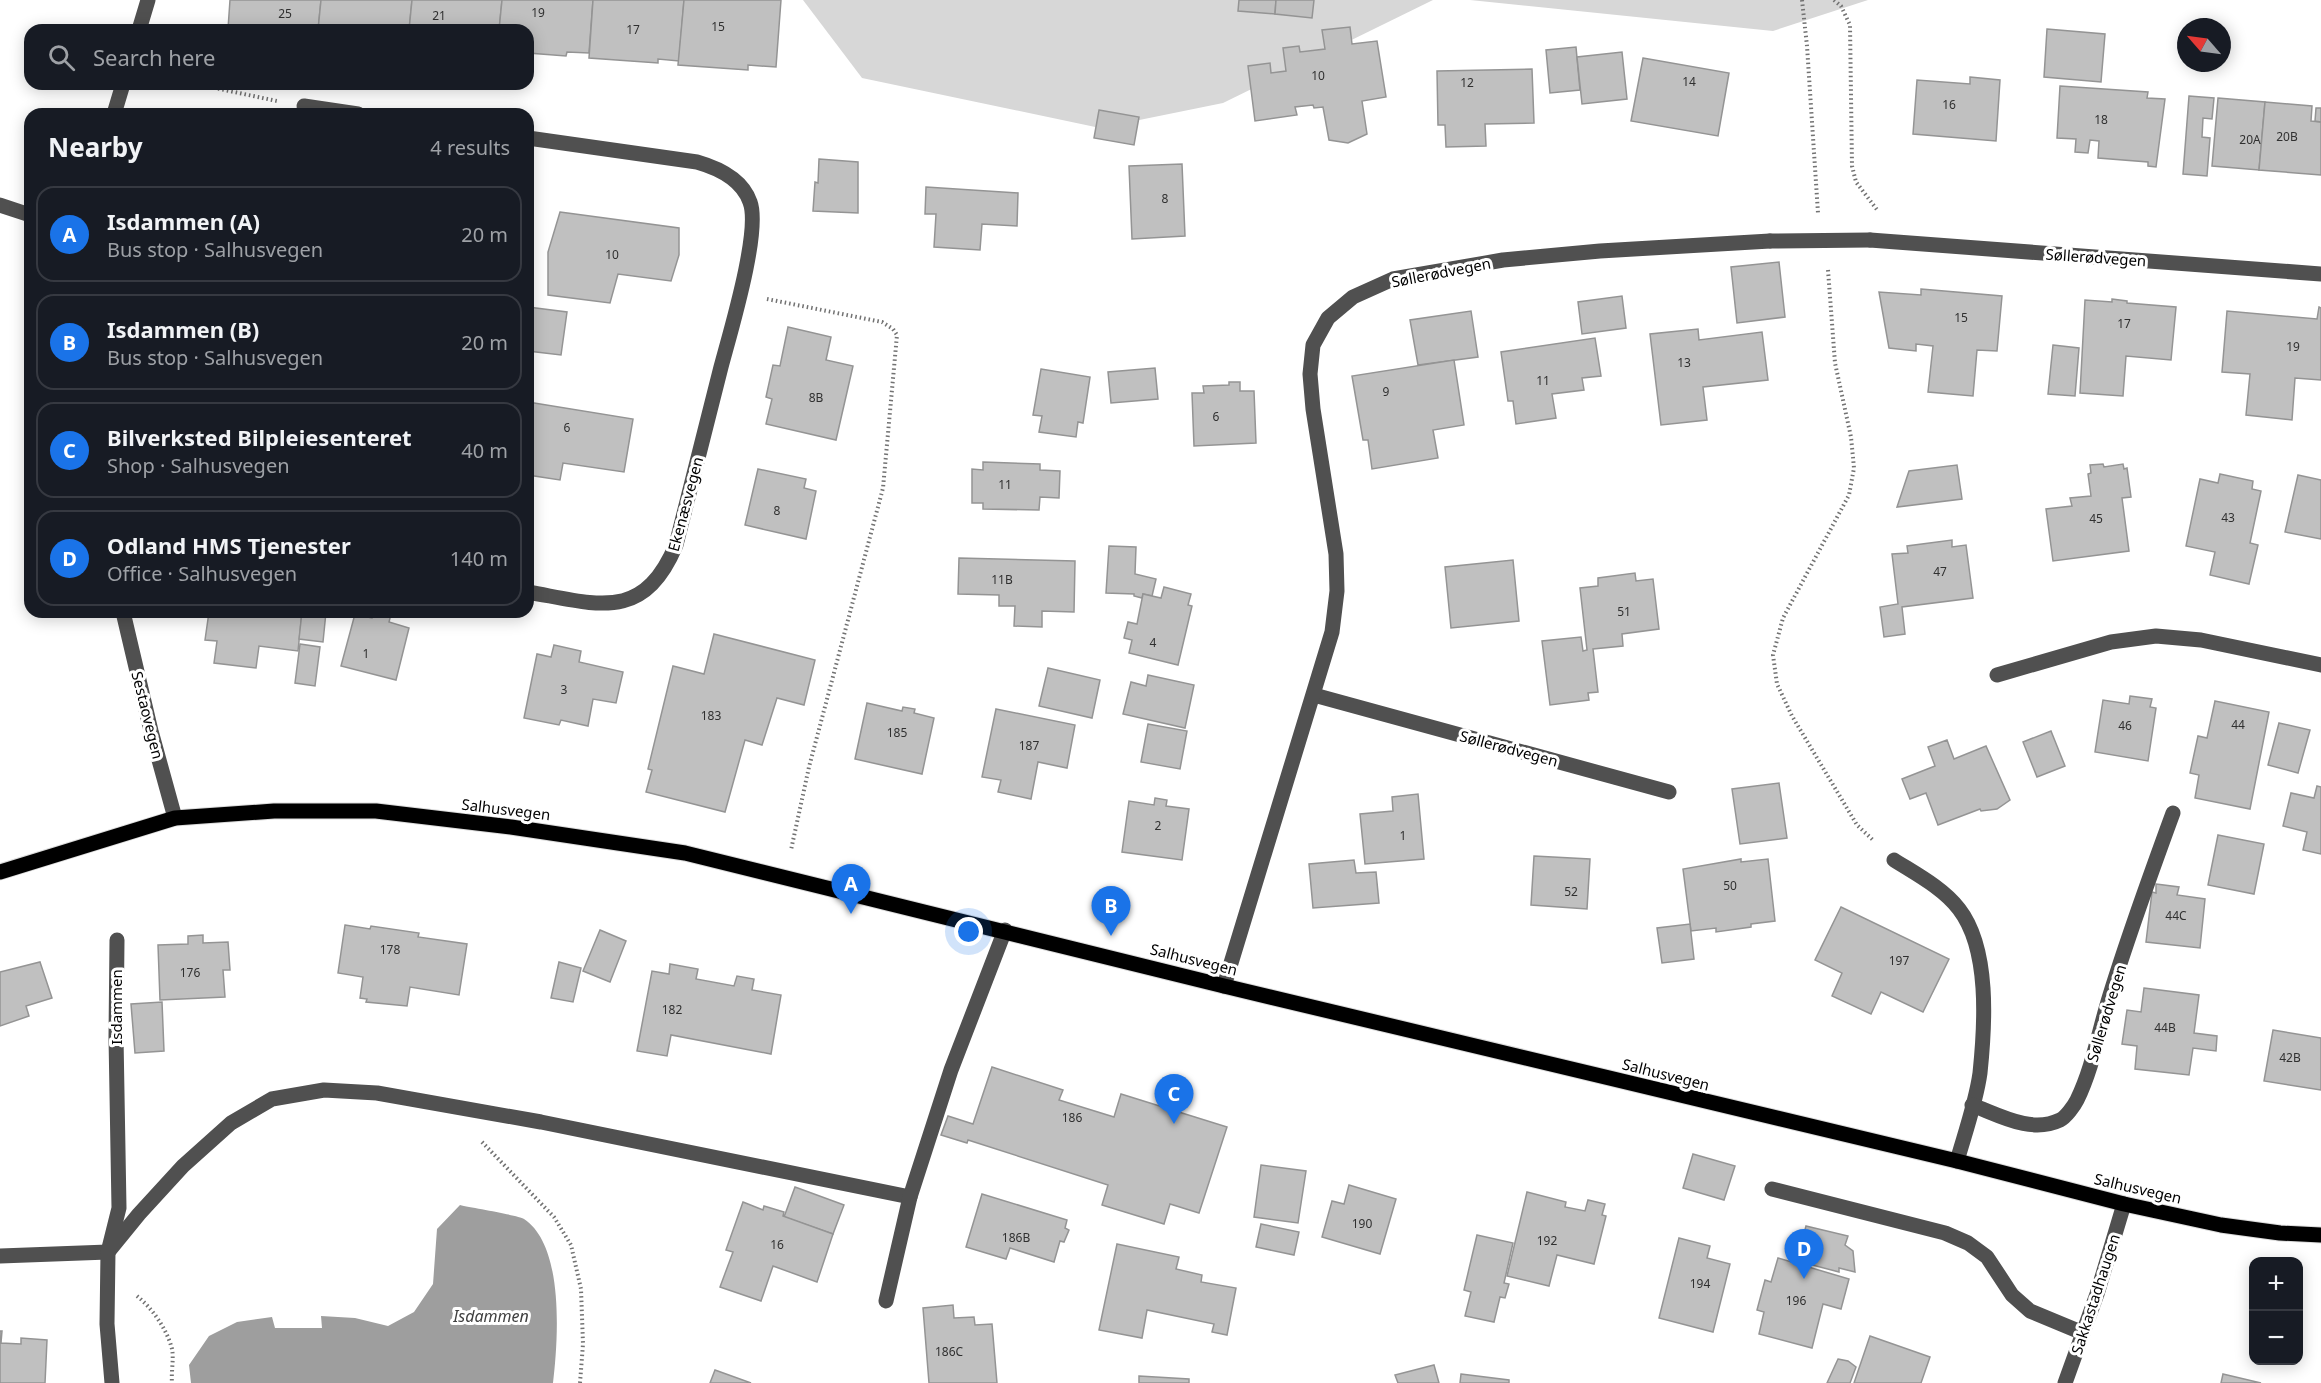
<!DOCTYPE html>
<html lang="en">
<head>
<meta charset="utf-8">
<style>
	body { margin:0; font-family:"Noto Sans",sans-serif; background:#242831; color:#f1f3f6 }
	.controls { position:absolute; right:18px; bottom:18px; display:grid; overflow:hidden; border-radius:12px; box-shadow:0 3px 15px #0003 }
	.controls button { width:54px; height:54px; display:grid; place-items:center; padding:0; border:0; border-bottom:2px solid #363941; background:#171b24; color:#f1f3f6; font:30px sans-serif }
	.compass { position:absolute; left:2177px; top:18px; width:54px; height:54px; border-radius:50%; background:#171b24; box-shadow:0 3px 15px #0003; rotate:298deg }
	.you { position:absolute; left:969px; top:932px; width:21px; height:21px; margin:-15px; border:4px solid #fff; border-radius:50%; background:#1a73e8; box-shadow:0 0 0 9px #1a73e833 }
	.badge { display:grid; place-items:center; width:39px; height:39px; border-radius:50%; background:#1a73e8; color:#fff; font-size:20px; font-weight:700 }
	.pin { position:absolute; translate:-50% -50px; filter:drop-shadow(0 2px 3px #0008) }
	.pin::after { content:''; position:absolute; top:32px; width:21px; height:18px; background:inherit; clip-path:polygon(0 0,100% 0,50% 100%) }
	.list { margin:0; padding:0; list-style:none }
	h2 { display:flex; justify-content:space-between; align-items:center; height:78px; margin:0; padding:0 24px; font-size:26px }
	h2 small { font-size:20px; font-weight:400; color:#9ea1a6 }
	.list li { display:grid; grid-template-columns:39px 1fr auto; gap:18px; align-items:center; box-sizing:border-box; height:96px; margin:0 12px 12px; padding:0 12px; border:2px solid #363941; border-radius:18px }
	.list b { display:block; font-size:22px; white-space:nowrap }
	.list p { margin:0; font-size:20px; white-space:nowrap; color:#9ea1a6 }
	.list em { font-size:20px; font-style:normal; color:#9ea1a6 }
	.icon { flex:none; width:33px; height:33px; fill:none; stroke:currentColor; stroke-width:2; stroke-linecap:round; stroke-linejoin:round }
	.map { position:relative; flex:none; width:2321px; height:1383px; overflow:hidden }
	.search { position:absolute; background:#171b24; box-shadow:0 3px 15px #0003; left:24px; top:24px; width:510px; height:66px; display:flex; align-items:center; gap:15px; box-sizing:border-box; padding:0 21px; border-radius:18px; color:#9ea1a6; font-size:22px }
	.panel { position:absolute; background:#171b24; box-shadow:0 3px 15px #0003; left:24px; top:108px; width:510px; height:510px; border-radius:18px }
	.map>svg:first-child { display:block }
</style>
</head>
<body>
<div class="map">
<svg width="2321" height="1383" viewBox="0 0 2321 1383">
	<rect width="100%" height="100%" fill="#fff"/>
	<g fill="#d7d7d7">
		<path d="M803 0H1433L1223 103 1100 128 862 78Z"/>
		<path d="M1470 0H1868L1773 31Z"/>
	</g>
	<path fill="#9e9e9e" d="M460 1205C472 1208 518 1215 524 1219 565 1246 558 1341 553 1383H191L189 1365 209 1336 237 1322 272 1317 275 1328H322L321 1316 355 1318 388 1326 414 1312 433 1284 437 1229Z"/>
	<g fill="#c0c0c0" stroke="#949494" stroke-width="1.5">
		<path d="M230 0H321L318 30 228 29Z"/>
		<path d="M321 0H412L409 30H318Z"/>
		<path d="M412 0H502L499 30H409Z"/>
		<path d="M502 0H593L589 53 567 52 566 56 528 53V30H499Z"/>
		<path d="M593 0H684L679 61 658 59V63L589 58Z"/>
		<path d="M684 0H781L776 67 748 65V70L678 65Z"/>
		<path d="M1239 0H1276L1275 14 1238 11Z"/>
		<path d="M1276 0H1314L1312 18 1275 14Z"/>
		<path d="M1350 27 1352 44 1377 41 1386 97 1362 101 1367 134 1348 143 1329 140 1323 107 1314 108 1313 105 1295 107 1297 115 1255 121 1248 66 1270 63 1271 73 1286 71 1283 48 1299 46 1300 52 1325 49 1322 30Z"/>
		<path d="M2047 29 2105 34 2101 82 2044 77Z"/>
		<path d="M1576 47 1580 90 1550 93 1546 50Z"/>
		<path d="M1622 52 1627 99 1582 104 1577 57Z"/>
		<path d="M1643 58 1729 73 1718 136 1631 121Z"/>
		<path d="M1532 69 1534 123 1485 124 1486 146 1446 147 1445 125H1438L1437 71Z"/>
		<path d="M1970 77 2000 80 1996 141 1913 134 1917 80 1970 84Z"/>
		<path d="M2060 86 2148 92 2147 98 2165 99 2156 167 2148 166V162L2098 158 2099 141 2090 140 2088 153 2075 152 2076 139 2057 138Z"/>
		<path d="M2189 96 2214 98 2212 119 2203 118 2202 137 2210 138 2207 176 2183 174Z"/>
		<path d="M2218 98 2265 102 2259 170 2212 166Z"/>
		<path d="M2265 102 2312 106 2311 121 2321 122V175L2259 170Z"/>
		<path d="M2316 108H2321V122L2315 121Z"/>
		<path d="M1099 110 1139 117 1134 145 1094 138Z"/>
		<path d="M819 159 858 162V213L813 211 815 182 818 183Z"/>
		<path d="M1182 164 1185 236 1132 239 1129 166Z"/>
		<path d="M926 187 1018 193 1017 226 982 224 980 250 934 247 936 214H925Z"/>
		<path d="M560 212 679 228V255L671 281 618 274 610 303 548 295V252Z"/>
		<path d="M1779 262 1785 317 1737 323 1731 267Z"/>
		<path d="M1921 289 2002 296 1997 351 1977 350 1973 396 1928 392 1933 346 1916 344V351L1889 348 1879 292 1921 295Z"/>
		<path d="M1622 296 1626 328 1582 334 1578 302Z"/>
		<path d="M2112 299 2127 301V303L2176 307 2171 360 2126 356 2123 396 2080 393 2085 300 2112 302Z"/>
		<path d="M528 307 567 312 561 355 528 351Z"/>
		<path d="M2319 307 2321 308V380L2295 378 2292 420 2246 415 2250 374 2222 372 2227 311 2317 319Z"/>
		<path d="M1471 311 1478 357 1418 365 1410 320Z"/>
		<path d="M788 327 831 337 826 360 853 366 836 440 766 424 772 399 766 397 773 365 780 366Z"/>
		<path d="M1698 329 1699 340 1762 332 1768 380 1703 387 1707 420 1661 425 1650 334Z"/>
		<path d="M1595 338 1601 376 1582 378 1584 390 1552 394 1556 418 1516 424 1513 401H1508L1501 352Z"/>
		<path d="M2053 345 2079 348 2075 396 2048 394Z"/>
		<path d="M1454 360 1464 425 1433 430 1438 458 1372 469 1368 440H1363L1352 376Z"/>
		<path d="M1155 368 1158 399 1111 403 1108 372Z"/>
		<path d="M1041 369 1090 377 1083 423 1078 422 1076 437 1039 432 1042 416 1033 415Z"/>
		<path d="M1229 382H1240V391H1254L1256 443 1194 446 1192 393H1204L1203 386 1229 385Z"/>
		<path d="M528 402 633 419 624 472 563 463 560 480 528 475Z"/>
		<path d="M983 462 1040 464V470L1060 471 1059 498 1040 497 1039 510 983 509V503H972V469L983 470Z"/>
		<path d="M2103 464 2104 467 2123 464 2124 469 2127 468 2131 497 2122 498 2129 551 2053 561 2046 509 2072 506 2070 498 2091 496 2088 474 2091 473 2090 465Z"/>
		<path d="M1957 465 1962 499 1897 507 1909 471Z"/>
		<path d="M758 469 806 479 804 488 816 491 806 539 745 525Z"/>
		<path d="M2220 474 2253 481 2252 489 2261 491 2250 543 2258 545 2249 584 2210 575 2215 552 2186 546 2200 479 2218 483Z"/>
		<path d="M2298 475 2321 480V539L2285 532Z"/>
		<path d="M1952 540V547L1966 545 1973 598 1902 607 1905 634 1884 637 1880 607 1898 604 1892 554 1908 553 1907 546Z"/>
		<path d="M1109 546 1136 547 1135 574 1156 579 1152 596 1143 594 1142 598 1134 596V594L1106 593Z"/>
		<path d="M959 558 1075 561 1074 612 1042 611V627L1014 626 1015 606H999V595L958 594Z"/>
		<path d="M1513 560 1519 621 1451 628 1445 567Z"/>
		<path d="M1635 573 1636 581 1653 579 1659 629 1622 634 1623 646 1593 649 1598 692 1588 693 1589 700 1550 705 1542 641 1581 637 1583 651 1587 650 1580 588 1598 586V578Z"/>
		<path d="M1164 587 1191 594 1188 605 1192 606 1178 665 1129 653 1132 640 1124 638 1128 622 1137 624 1143 594 1161 598Z"/>
		<path d="M209 612H302L298 651 259 646 256 668 214 663 217 641 205 640Z"/>
		<path d="M302 612H326L323 642 299 639Z"/>
		<path d="M373 612 391 614 389 622 409 628 396 680 341 666 355 614 372 618Z"/>
		<path d="M714 634 815 660 804 705 777 698 762 745 745 740 725 812 646 792 652 770 648 769 673 666 704 674Z"/>
		<path d="M300 644 320 647 315 686 295 683Z"/>
		<path d="M554 645 581 651 579 662 623 672 616 703 593 699 588 726 561 720 559 725 524 718 537 654 551 657Z"/>
		<path d="M1048 668 1100 680 1092 718 1039 706Z"/>
		<path d="M1148 675 1194 685 1185 728 1123 714 1131 682 1146 686Z"/>
		<path d="M2130 696 2152 699 2150 707 2156 708 2148 761 2095 752 2103 700 2129 704Z"/>
		<path d="M2215 701 2269 712 2250 809 2195 798 2199 775 2190 773 2198 736 2207 738Z"/>
		<path d="M867 703 902 711 903 707 915 709 914 713 934 718 922 774 855 759Z"/>
		<path d="M996 709 1075 725 1067 768 1038 762 1031 799 998 792 1001 780 982 777Z"/>
		<path d="M2279 723 2310 730 2298 773 2268 765Z"/>
		<path d="M1148 724 1187 731 1180 769 1141 762Z"/>
		<path d="M2051 731 2065 766 2037 777 2023 742Z"/>
		<path d="M1947 740 1954 759 1986 746 2010 800 1997 809 1981 811 1980 809 1938 825 1926 793 1910 799 1902 779 1935 766 1928 747Z"/>
		<path d="M1779 783 1787 838 1740 844 1732 789Z"/>
		<path d="M2317 786 2321 787V854L2303 850 2307 832 2283 826 2291 793 2314 798Z"/>
		<path d="M1418 794 1424 859 1365 864 1360 814 1393 811 1392 797Z"/>
		<path d="M1155 798 1167 800 1166 806 1189 809 1182 860 1122 852 1129 801 1154 805Z"/>
		<path d="M2218 835 2264 844 2254 894 2208 885Z"/>
		<path d="M1534 856 1590 859 1587 909 1531 905Z"/>
		<path d="M1741 859V862L1768 859 1775 921 1751 924V927L1716 932V928L1691 931 1683 869Z"/>
		<path d="M1354 860 1356 873 1376 872 1379 903 1313 908 1309 864Z"/>
		<path d="M2156 884 2179 887 2177 895 2205 899 2200 948 2146 942 2152 892 2156 893Z"/>
		<path d="M1841 907 1949 959 1923 1012 1881 992 1871 1014 1832 996 1842 973 1815 960Z"/>
		<path d="M1690 924 1694 959 1662 963 1657 928Z"/>
		<path d="M345 925 370 929 371 926 419 933 418 937 467 944 459 995 410 987 407 1006 366 1002 367 999 360 998 363 977 338 973Z"/>
		<path d="M600 930 626 941 610 982 583 971Z"/>
		<path d="M203 935V943L228 942 230 970H223L225 997 160 1000 158 945 188 944V936Z"/>
		<path d="M40 962 52 998 26 1006 29 1016 0 1026V972Z"/>
		<path d="M559 962 581 968 573 1002 551 998Z"/>
		<path d="M670 964 698 969 696 979 734 986 737 976 754 979 752 990 781 995 771 1054 671 1035 667 1056 637 1051 652 971 669 974Z"/>
		<path d="M2144 988 2199 995 2194 1033 2217 1036 2216 1051 2193 1048 2189 1075 2135 1069 2137 1046 2122 1044 2127 1010 2141 1012Z"/>
		<path d="M162 1002 164 1051 135 1053 131 1004Z"/>
		<path d="M2273 1030 2321 1038V1090L2264 1081Z"/>
		<path d="M992 1067 1063 1090 1059 1100 1114 1117 1121 1094 1227 1127 1199 1213 1170 1204 1164 1224 1102 1205 1108 1185 968 1140 967 1143 941 1135 948 1116 973 1124Z"/>
		<path d="M1693 1154 1735 1166 1724 1200 1683 1188Z"/>
		<path d="M1261 1165 1306 1171 1298 1223 1254 1217Z"/>
		<path d="M1349 1185 1396 1199 1380 1254 1322 1237 1332 1201 1344 1204Z"/>
		<path d="M795 1187 844 1205 833 1234 784 1217Z"/>
		<path d="M1527 1192 1566 1202 1565 1207 1585 1211 1588 1200 1605 1204 1602 1215 1606 1216 1594 1264 1557 1255 1549 1286 1507 1276Z"/>
		<path d="M982 1194 1067 1220 1065 1228 1069 1230 1064 1242 1060 1241 1054 1262 1010 1248 1006 1259 966 1247Z"/>
		<path d="M743 1202 763 1210 764 1206 784 1212 783 1216 833 1234 817 1282 773 1266 761 1301 720 1287 733 1252 726 1250Z"/>
		<path d="M1261 1224 1299 1232 1294 1255 1256 1247Z"/>
		<path d="M1806 1226 1848 1236 1845 1245 1853 1251 1855 1272 1839 1268V1272L1797 1261Z"/>
		<path d="M1477 1235 1513 1243 1504 1283 1509 1284 1505 1298 1500 1297 1494 1322 1465 1316 1471 1292 1464 1290Z"/>
		<path d="M1679 1238 1710 1246 1707 1258 1730 1264 1713 1332 1659 1318Z"/>
		<path d="M1117 1244 1179 1257 1176 1269 1202 1275 1201 1282 1236 1288 1227 1335 1212 1332 1214 1324 1147 1310 1142 1338 1099 1330Z"/>
		<path d="M1778 1258 1849 1279 1841 1309 1823 1304 1812 1348 1759 1334 1764 1312 1757 1310 1765 1280 1771 1282Z"/>
		<path d="M953 1305 954 1318 974 1317 975 1325 992 1324 997 1383H929L923 1308Z"/>
		<path d="M0 1331H2L1 1343 21 1344V1338L47 1340 45 1383H0Z"/>
		<path d="M1870 1336 1930 1357 1921 1383H1854Z"/>
		<path d="M1838 1359 1848 1361 1856 1367 1850 1383H1827Z"/>
		<path d="M1434 1365 1439 1383H1398L1395 1375Z"/>
		<path d="M715 1370 751 1383H710Z"/>
		<path d="M1461 1374 1509 1380V1383H1460Z"/>
		<path d="M2223 1374 2261 1383H2221Z"/>
		<path d="M1139 1376 1189 1379V1383H1139Z"/>
	</g>
	<g fill="none" stroke-linecap="round" stroke-linejoin="round">
		<defs>
			<path id="major" d="M0 872 175 818 274 811H376L511 827 685 853 1224 986 1957 1161 2124 1204 2221 1225 2280 1233 2321 1235"/>
		</defs>
		<use href="#major" stroke="#dbdbdb" stroke-width="17"/>
		<g stroke="#727272" stroke-width="4" stroke-dasharray="1.5 3" stroke-linecap="butt">
			<path d="M1802 0 1807 46 1818 213"/>
			<path d="M1834 0 1841 6 1850 25 1852 166 1856 182 1878 211"/>
			<path d="M196 84 277 101"/>
			<path d="M1828 270 1835 363 1851 437 1854 468 1849 495 1783 618 1773 655 1777 684 1792 716 1857 825 1874 841"/>
			<path d="M767 299 882 322 893 329 897 335 883 488 809 767 791 850"/>
			<path d="M482 1142 554 1217 571 1245 581 1289 583 1344 580 1383"/>
			<path d="M137 1296C152 1308 167 1329 172 1349 174 1359 171 1372 172 1383"/>
		</g>
		<g stroke="#505050" stroke-width="15">
			<path d="M139 30 148 0"/>
			<path d="M304 106 358 114"/>
			<path d="M114 114 123 84"/>
			<path d="M528 138 697 162C718 168 742 179 750 202 761 231 730 333 721 367 706 426 691 485 676 545 643 623 597 604 528 592"/>
			<path d="M0 205 30 215"/>
			<path d="M1870 240 2321 274"/>
			<path d="M123 612 151 731 175 818"/>
			<path d="M1997 675 2111 642 2156 636 2201 640 2321 665"/>
			<path d="M1314 695 1669 792"/>
			<path d="M1894 860C1916 874 1943 888 1959 909 1990 949 1985 1025 1980 1073 1976 1102 1965 1133 1957 1161"/>
			<path d="M1224 986 1332 632 1337 591 1336 554 1313 409 1310 374 1313 345 1328 318 1353 297 1393 279 1503 260 1600 251 1770 241"/>
			<path d="M1972 1105C1999 1115 2031 1134 2060 1120 2066 1117 2074 1106 2077 1100 2093 1067 2099 1030 2110 995 2129 933 2151 873 2173 813"/>
			<path d="M1772 1189 1945 1233 1968 1243 1987 1257 2012 1295 2030 1311 2083 1333"/>
			<path d="M0 1256 108 1252 139 1214 183 1166 231 1123 272 1099 324 1090 377 1093 541 1122 910 1197"/>
			<path d="M886 1301 910 1197 951 1070 1005 930"/>
			<path d="M112 1383 107 1324 108 1252 119 1208 116 1037 117 940"/>
			<path d="M2065 1383 2097 1294 2124 1204"/>
		</g>
		<use href="#major" stroke="#000" stroke-width="15"/>
		<path stroke="#505050" stroke-width="15" d="M1770 241 1870 240"/>
	</g>
	<g text-anchor="middle" dominant-baseline="central" stroke-width="6" stroke-linejoin="round" paint-order="stroke">
		<g font-size="12" fill="#303030">
			<text x="538" y="12">19</text>
			<text x="285" y="13">25</text>
			<text x="439" y="15">21</text>
			<text x="718" y="26">15</text>
			<text x="633" y="29">17</text>
			<text x="1318" y="75">10</text>
			<text x="1689" y="81">14</text>
			<text x="1467" y="82">12</text>
			<text x="1949" y="104">16</text>
			<text x="2101" y="119">18</text>
			<text x="2287" y="136">20B</text>
			<text x="2250" y="139">20A</text>
			<text x="1165" y="198">8</text>
			<text x="612" y="254">10</text>
			<text x="1961" y="317">15</text>
			<text x="2124" y="323">17</text>
			<text x="2293" y="346">19</text>
			<text x="1684" y="362">13</text>
			<text x="1543" y="380">11</text>
			<text x="1386" y="391">9</text>
			<text x="816" y="397">8B</text>
			<text x="1216" y="416">6</text>
			<text x="567" y="427">6</text>
			<text x="1005" y="484">11</text>
			<text x="777" y="510">8</text>
			<text x="2228" y="517">43</text>
			<text x="2096" y="518">45</text>
			<text x="1940" y="571">47</text>
			<text x="1002" y="579">11B</text>
			<text x="1624" y="611">51</text>
			<text x="1153" y="642">4</text>
			<text x="366" y="653">1</text>
			<text x="564" y="689">3</text>
			<text x="711" y="715">183</text>
			<text x="2238" y="724">44</text>
			<text x="2125" y="725">46</text>
			<text x="897" y="732">185</text>
			<text x="1029" y="745">187</text>
			<text x="1158" y="825">2</text>
			<text x="1403" y="835">1</text>
			<text x="1730" y="885">50</text>
			<text x="1571" y="891">52</text>
			<text x="2176" y="915">44C</text>
			<text x="390" y="949">178</text>
			<text x="1899" y="960">197</text>
			<text x="190" y="972">176</text>
			<text x="672" y="1009">182</text>
			<text x="2165" y="1027">44B</text>
			<text x="2290" y="1057">42B</text>
			<text x="1072" y="1117">186</text>
			<text x="1362" y="1223">190</text>
			<text x="1016" y="1237">186B</text>
			<text x="1547" y="1240">192</text>
			<text x="777" y="1244">16</text>
			<text x="1700" y="1283">194</text>
			<text x="1796" y="1300">196</text>
			<text x="949" y="1351">186C</text>
		</g>
		<g font-size="15" fill="#000" stroke="#fff">
			<text transform="translate(2096 257) rotate(4)">Søllerødvegen</text>
			<text transform="translate(1441 272) rotate(-11)">Søllerødvegen</text>
			<text transform="translate(685 504) rotate(-75)">Ekenæsvegen</text>
			<text transform="translate(148 715) rotate(76)">Sestaovegen</text>
			<text transform="translate(1509 748) rotate(15)">Søllerødvegen</text>
			<text transform="translate(506 809) rotate(7)">Salhusvegen</text>
			<text transform="translate(1194 959) rotate(14)">Salhusvegen</text>
			<text transform="translate(116 1007) rotate(-90)">Isdammen</text>
			<text transform="translate(2106 1013) rotate(-73)">Søllerødvegen</text>
			<text transform="translate(1666 1074) rotate(14)">Salhusvegen</text>
			<text transform="translate(2138 1188) rotate(13)">Salhusvegen</text>
			<text transform="translate(2095 1294) rotate(-72)">Sakkastadhaugen</text>
		</g>
		<g font-size="16" font-style="italic" fill="#3f3f3f" stroke="#fff">
			<text x="491" y="1316">Isdammen</text>
		</g>
	</g>
</svg>
<div class="controls">
<button>+</button>
<button>−</button>
</div>
<svg class="compass" viewBox="-18 -18 36 36"><path d="M0-13l5 13h-10z" fill="#e53935"/><path d="M0 13l5-13h-10z" fill="#9ea1a6"/></svg>
<div class="you"></div>
<div class="pin badge" style="left:851px;top:914px">A</div>
<div class="pin badge" style="left:1111px;top:936px">B</div>
<div class="pin badge" style="left:1174px;top:1124px">C</div>
<div class="pin badge" style="left:1804px;top:1279px">D</div>
<div class="search"><svg class="icon" aria-label="search" viewBox="0 0 24 24"><circle cx="10" cy="10" r="6"/><path d="M15 15l6 6"/></svg>Search here</div>
<section class="panel">
<h2>Nearby<small>4 results</small></h2>
<ul class="list">
<li><span class="badge">A</span><div><b>Isdammen (A)</b><p>Bus stop · Salhusvegen</p></div><em>20 m</em></li>
<li><span class="badge">B</span><div><b>Isdammen (B)</b><p>Bus stop · Salhusvegen</p></div><em>20 m</em></li>
<li><span class="badge">C</span><div><b>Bilverksted Bilpleiesenteret</b><p>Shop · Salhusvegen</p></div><em>40 m</em></li>
<li><span class="badge">D</span><div><b>Odland HMS Tjenester</b><p>Office · Salhusvegen</p></div><em>140 m</em></li>
</ul>
</section>
</div>
</body>
</html>
